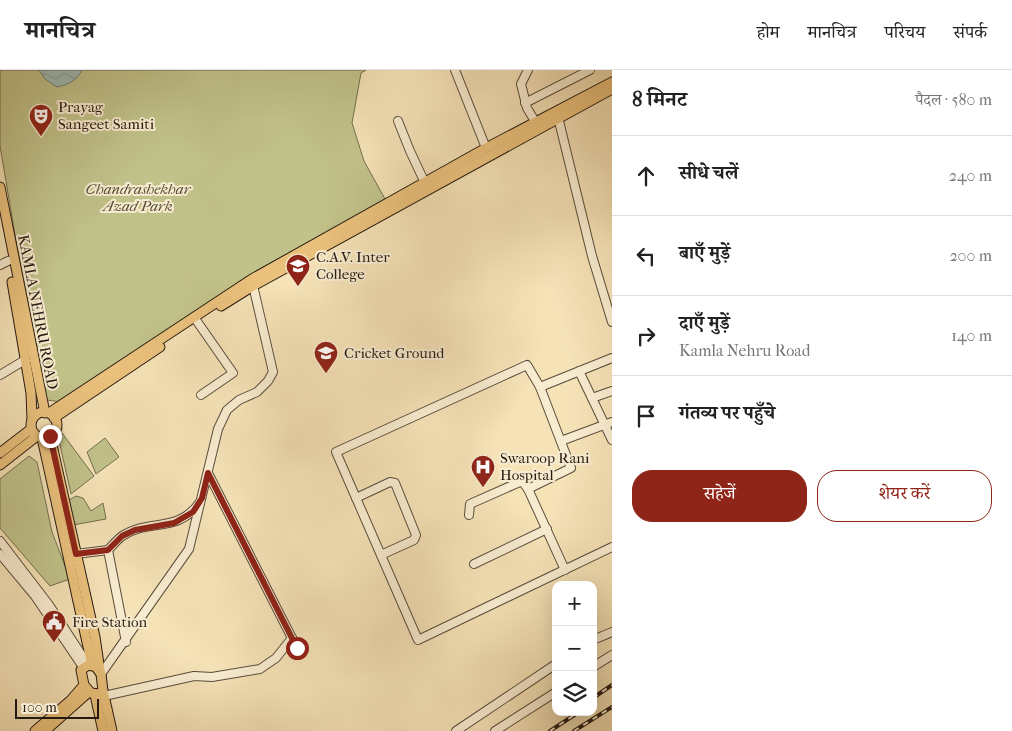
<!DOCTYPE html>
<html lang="hi">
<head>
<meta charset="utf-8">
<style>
	body { margin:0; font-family:"IM FELL French Canon","Noto Serif Devanagari",serif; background:#f6f6f6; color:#222 }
	.controls { position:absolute; right:15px; bottom:15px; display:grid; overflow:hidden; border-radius:10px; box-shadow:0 5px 20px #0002 }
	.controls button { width:45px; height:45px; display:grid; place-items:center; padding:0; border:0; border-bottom:1px solid #e0e0e0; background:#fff; color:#222; font:25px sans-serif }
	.scale { position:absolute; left:15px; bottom:12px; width:84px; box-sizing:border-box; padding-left:5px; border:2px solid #251a12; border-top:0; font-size:14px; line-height:18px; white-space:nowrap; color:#251a12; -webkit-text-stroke:4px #f8ecd0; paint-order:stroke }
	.stop { position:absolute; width:15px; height:15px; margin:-11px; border:4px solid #8f2418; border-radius:50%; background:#fff }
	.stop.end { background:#8f2418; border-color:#fff; box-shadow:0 1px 5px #0008 }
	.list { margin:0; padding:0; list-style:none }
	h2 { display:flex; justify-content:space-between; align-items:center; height:65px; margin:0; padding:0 20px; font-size:21px }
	h2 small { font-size:16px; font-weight:400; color:#767676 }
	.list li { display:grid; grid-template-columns:32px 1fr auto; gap:15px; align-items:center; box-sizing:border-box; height:80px; padding:0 20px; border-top:1px solid #e0e0e0 }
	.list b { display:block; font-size:19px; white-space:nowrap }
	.list p { margin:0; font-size:16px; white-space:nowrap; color:#767676 }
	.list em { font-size:16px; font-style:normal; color:#767676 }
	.actions { display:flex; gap:10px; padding:15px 20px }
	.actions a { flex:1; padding:11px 0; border:1px solid #8f2418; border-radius:20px; text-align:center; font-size:18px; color:#8f2418 }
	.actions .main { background:#8f2418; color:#fff }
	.icon { flex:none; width:28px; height:28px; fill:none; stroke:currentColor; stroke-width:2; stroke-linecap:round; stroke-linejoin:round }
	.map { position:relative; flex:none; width:612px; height:661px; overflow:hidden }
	header { display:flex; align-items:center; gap:30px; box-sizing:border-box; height:70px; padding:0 25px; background:#fff; border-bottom:1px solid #e0e0e0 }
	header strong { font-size:24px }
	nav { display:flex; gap:28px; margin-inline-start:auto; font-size:18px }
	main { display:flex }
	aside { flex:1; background:#fff }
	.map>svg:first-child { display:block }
</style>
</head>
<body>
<header>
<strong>मानचित्र</strong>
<nav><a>होम</a><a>मानचित्र</a><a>परिचय</a><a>संपर्क</a></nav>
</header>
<main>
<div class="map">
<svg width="612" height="661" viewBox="0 0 612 661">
	<defs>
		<pattern id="water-waves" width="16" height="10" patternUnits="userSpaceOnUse" patternTransform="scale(1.25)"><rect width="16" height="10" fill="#9fbcb8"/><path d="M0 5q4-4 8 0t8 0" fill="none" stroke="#89a19d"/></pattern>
	</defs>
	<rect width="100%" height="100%" fill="#f5e2b7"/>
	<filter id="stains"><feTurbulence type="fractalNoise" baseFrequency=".004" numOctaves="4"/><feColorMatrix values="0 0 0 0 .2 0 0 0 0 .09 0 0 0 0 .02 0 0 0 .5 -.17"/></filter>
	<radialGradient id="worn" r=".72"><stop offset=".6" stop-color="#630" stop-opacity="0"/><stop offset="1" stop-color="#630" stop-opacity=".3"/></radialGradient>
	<g fill="#c1c28a" stroke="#736e4e">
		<path d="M0 0H366L361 3 352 53 364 91 385 129 244 209 61 332 47 330 21 200 0 76Z"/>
		<path d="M62 363 94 406 71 424 58 366Z"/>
		<path d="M105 368 119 387 96 404 87 382Z"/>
		<path d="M29 386 37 392 52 462 70 509 50 516 0 458V409Z"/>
		<path d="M76 426 83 428 91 441 103 433 106 449 73 455 69 430Z"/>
	</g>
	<path fill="url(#water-waves)" stroke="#6e7b76" d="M39 0H82C77 10 68 15 57 17L45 9Z"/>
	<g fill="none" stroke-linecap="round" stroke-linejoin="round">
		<defs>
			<g id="minor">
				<path d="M455 0 486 78"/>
				<path d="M528 0 521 14 527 38 536 53"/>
				<path d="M525 33 590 0"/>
				<path d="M557 43 592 186 612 252"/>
				<path d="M398 51 410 81 425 113"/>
				<path d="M0 195 8 191"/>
				<path d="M194 247 233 303 201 325"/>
				<path d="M579 301 612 370"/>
				<path d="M0 305 25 290"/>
				<path d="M540 317 612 288"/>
				<path d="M592 328 612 321"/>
				<path d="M561 371 612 352"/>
				<path d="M208 403 297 578"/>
				<path d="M528 419 565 500"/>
				<path d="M356 428 390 412 395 413 416 465 414 470 381 485"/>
				<path d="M469 445 470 434 522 411 528 419 571 398 540 317 527 295 336 382 418 570 612 477"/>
				<path d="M0 471 49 535 88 595"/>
				<path d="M108 480C112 476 117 470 122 466 149 448 178 464 200 432"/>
				<path d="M0 484 35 526 83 597"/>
				<path d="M76 484 108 480 126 572"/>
				<path d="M474 494 547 459"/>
				<path d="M593 570 612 562"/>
				<path d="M593 597 612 585"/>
				<path d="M101 604 189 479 218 359 227 340 239 330 257 322 268 311 273 302 252 211"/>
				<path d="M104 626 194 606 212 607 260 599 276 588 292 568"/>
				<path d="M456 661 556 594"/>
				<path d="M495 661 556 622"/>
			</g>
			<g id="major">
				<path d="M0 117 45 343"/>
				<path d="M12 212 31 323 32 350"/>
				<path d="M221 236 253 216 612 19"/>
				<circle cx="44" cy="355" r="13"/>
				<path d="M49 343 252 209 486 78 612 12"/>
				<path d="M54 348 160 277"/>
				<path d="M50 366 95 567 100 601"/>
				<path d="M42 368 92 595"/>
				<path d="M0 383 31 359"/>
				<path d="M0 395 37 366"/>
				<path d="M88 595 96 597 101 604 103 621 100 624 91 623 84 615 81 600Z"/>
				<path d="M103 621 112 661"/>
				<path d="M95 625 103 661"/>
				<path d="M35 661 70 631 84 615"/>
				<path d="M45 661 89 622"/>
			</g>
		</defs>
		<use href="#minor" stroke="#594c3b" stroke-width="10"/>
		<use href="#major" stroke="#251a12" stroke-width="11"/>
		<use href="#minor" stroke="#f8ecd0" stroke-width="8"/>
		<use href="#major" stroke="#eac17c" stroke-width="9"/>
		<defs>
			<g id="rail">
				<path d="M593 628 612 615"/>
				<path d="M550 661 579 642"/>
				<path d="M574 661 612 637"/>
			</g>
		</defs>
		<use href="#rail" stroke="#251a12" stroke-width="4"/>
		<use href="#rail" stroke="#f8ecd0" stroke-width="2" stroke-dasharray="5.5" stroke-linecap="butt"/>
	</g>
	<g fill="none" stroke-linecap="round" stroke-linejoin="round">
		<path stroke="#8f2418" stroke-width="6" d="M50 366 76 484 108 480 122 466 135 460 174 453 193 442 202 428 208 403 297 578"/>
	</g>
	<defs>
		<symbol id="theatre-pin" viewBox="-11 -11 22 30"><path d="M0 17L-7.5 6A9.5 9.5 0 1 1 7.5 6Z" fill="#8f2418" stroke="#f8ecd0"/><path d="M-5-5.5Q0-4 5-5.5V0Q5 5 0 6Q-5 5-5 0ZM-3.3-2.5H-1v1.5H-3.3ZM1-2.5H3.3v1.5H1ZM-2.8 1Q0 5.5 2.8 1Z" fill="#fff"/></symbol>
		<symbol id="school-pin" viewBox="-11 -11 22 30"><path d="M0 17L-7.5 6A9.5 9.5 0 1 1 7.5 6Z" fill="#8f2418" stroke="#f8ecd0"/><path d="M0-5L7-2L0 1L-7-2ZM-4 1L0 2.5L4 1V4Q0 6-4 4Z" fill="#fff"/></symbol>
		<symbol id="hospital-pin" viewBox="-11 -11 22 30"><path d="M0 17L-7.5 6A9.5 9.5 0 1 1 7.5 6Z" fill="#8f2418" stroke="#f8ecd0"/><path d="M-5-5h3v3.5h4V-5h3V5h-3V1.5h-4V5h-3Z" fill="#fff"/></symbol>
		<symbol id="civic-pin" viewBox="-11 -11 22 30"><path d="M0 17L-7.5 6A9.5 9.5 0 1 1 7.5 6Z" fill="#8f2418" stroke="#f8ecd0"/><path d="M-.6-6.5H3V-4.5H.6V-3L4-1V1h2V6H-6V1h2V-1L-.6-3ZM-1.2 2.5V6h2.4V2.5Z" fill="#fff"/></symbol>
	</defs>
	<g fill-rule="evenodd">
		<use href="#theatre-pin" x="27" y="32" width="28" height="38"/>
		<use href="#school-pin" x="284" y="182" width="28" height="38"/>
		<use href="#school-pin" x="312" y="269" width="28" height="38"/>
		<use href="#hospital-pin" x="469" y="383" width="28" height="38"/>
		<use href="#civic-pin" x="40" y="538" width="28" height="38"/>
	</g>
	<g text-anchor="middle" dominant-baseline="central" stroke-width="4" stroke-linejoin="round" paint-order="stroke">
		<g font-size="15" fill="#251a12" stroke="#f8ecd0" text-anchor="start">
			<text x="58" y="37">Prayag<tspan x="58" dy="17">Sangeet Samiti</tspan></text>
			<text x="316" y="187">C.A.V. Inter<tspan x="316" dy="17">College</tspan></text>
			<text x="344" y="283">Cricket Ground</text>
			<text x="500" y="388">Swaroop Rani<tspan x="500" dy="17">Hospital</tspan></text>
			<text x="72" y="552">Fire Station</text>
		</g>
		<g font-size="15" font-style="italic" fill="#544c36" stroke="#f8ecd0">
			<text x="138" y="119">Chandrashekhar<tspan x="138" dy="17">Azad Park</tspan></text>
		</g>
		<g font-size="15" fill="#251a12" stroke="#f8ecd0">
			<text transform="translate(38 242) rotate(79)">KAMLA NEHRU ROAD</text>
		</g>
	</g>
	<rect width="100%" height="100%" filter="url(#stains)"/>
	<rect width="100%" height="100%" fill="url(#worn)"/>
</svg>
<div class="controls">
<button>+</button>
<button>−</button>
<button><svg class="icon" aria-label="layers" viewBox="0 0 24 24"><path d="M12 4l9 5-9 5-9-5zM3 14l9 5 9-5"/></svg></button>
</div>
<div class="scale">100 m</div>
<div class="stop" style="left:297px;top:578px"></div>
<div class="stop end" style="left:50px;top:366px"></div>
</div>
<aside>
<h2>8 मिनट<small>पैदल · 580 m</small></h2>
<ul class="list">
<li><svg class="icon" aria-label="ahead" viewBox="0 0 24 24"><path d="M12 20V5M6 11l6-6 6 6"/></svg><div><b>सीधे चलें</b></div><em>240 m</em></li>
<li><svg class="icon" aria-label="left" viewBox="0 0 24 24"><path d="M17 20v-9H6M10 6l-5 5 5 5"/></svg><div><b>बाएँ मुड़ें</b></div><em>200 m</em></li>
<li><svg class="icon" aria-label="right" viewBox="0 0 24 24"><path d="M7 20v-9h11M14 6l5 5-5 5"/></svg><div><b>दाएँ मुड़ें</b><p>Kamla Nehru Road</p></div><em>140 m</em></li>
<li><svg class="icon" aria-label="arrive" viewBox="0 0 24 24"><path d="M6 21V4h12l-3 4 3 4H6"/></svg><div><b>गंतव्य पर पहुँचे</b></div></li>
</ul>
<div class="actions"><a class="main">सहेजें</a><a>शेयर करें</a></div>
</aside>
</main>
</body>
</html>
